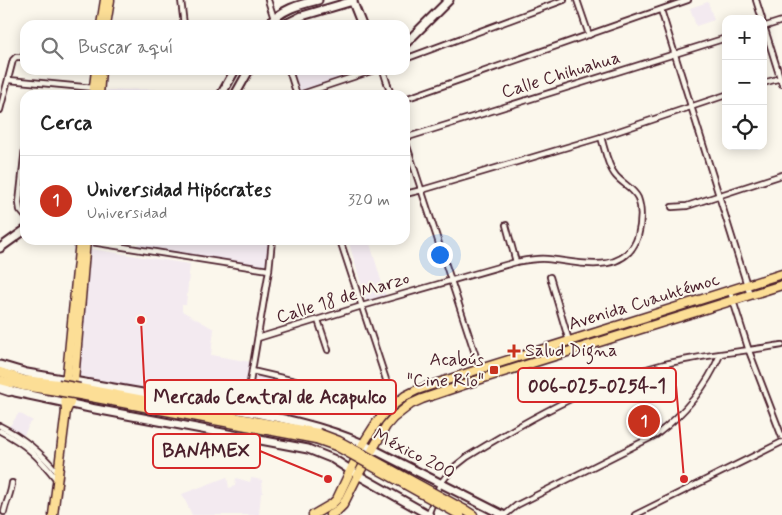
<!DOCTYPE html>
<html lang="es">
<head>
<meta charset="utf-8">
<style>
	body { margin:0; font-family:Mynerve,sans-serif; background:#f2f2f2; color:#222 }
	.controls { position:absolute; right:15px; top:15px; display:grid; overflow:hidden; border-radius:10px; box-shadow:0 2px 12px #0003 }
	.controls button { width:45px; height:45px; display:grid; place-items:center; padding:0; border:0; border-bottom:1px solid #e0e0e0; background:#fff; color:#222; font:25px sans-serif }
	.you { position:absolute; left:439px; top:254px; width:18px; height:18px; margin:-12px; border:4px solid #fff; border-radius:50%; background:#1a73e8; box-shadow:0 0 0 8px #1a73e833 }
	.badge { display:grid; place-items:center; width:32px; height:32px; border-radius:50%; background:#c8321e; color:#fff; font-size:16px; font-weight:700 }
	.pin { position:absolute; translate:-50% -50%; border:2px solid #fff; box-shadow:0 1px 5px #0006 }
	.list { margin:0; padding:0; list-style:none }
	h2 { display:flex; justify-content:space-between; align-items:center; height:65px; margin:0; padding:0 20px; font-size:21px }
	h2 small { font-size:16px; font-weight:400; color:#767676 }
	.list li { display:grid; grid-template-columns:32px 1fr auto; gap:15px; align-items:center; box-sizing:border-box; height:90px; padding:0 20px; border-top:1px solid #e0e0e0 }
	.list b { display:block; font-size:19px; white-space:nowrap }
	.list p { margin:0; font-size:16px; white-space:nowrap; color:#767676 }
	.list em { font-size:16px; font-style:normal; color:#767676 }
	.icon { flex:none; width:28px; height:28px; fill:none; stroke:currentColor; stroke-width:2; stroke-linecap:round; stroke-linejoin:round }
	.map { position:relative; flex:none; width:782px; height:515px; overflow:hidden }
	.search { position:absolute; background:#fff; box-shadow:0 2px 12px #0003; left:20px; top:20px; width:390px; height:55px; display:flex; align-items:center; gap:12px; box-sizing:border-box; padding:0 18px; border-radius:15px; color:#767676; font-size:19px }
	.panel { position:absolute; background:#fff; box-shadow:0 2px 12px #0003; left:20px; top:90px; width:390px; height:155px; border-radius:15px }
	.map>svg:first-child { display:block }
</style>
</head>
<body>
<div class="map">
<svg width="782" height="515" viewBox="0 0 782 515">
	<rect width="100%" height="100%" fill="#fbf7ec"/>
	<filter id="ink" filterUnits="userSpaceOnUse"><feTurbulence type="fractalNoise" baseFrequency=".02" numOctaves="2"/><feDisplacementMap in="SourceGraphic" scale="10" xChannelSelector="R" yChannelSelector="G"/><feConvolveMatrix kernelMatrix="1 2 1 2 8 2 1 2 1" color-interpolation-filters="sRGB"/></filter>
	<g filter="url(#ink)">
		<g fill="#f3eaf0">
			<path d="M708 2 714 20 696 26 690 8Z"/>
			<path d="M291 70H341L344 78 298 94Z"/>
			<path d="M156 89V95H106L107 90Z"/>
			<path d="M139 240H269L265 269 191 258 192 255 138 246Z"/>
			<path d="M348 240H369L386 297 367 303Z"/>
			<path d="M91 249 190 264 186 305H182V311L214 329 211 355 251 362 244 404 198 395 78 378Z"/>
			<path d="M257 370 385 397 382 406 302 389 297 402 300 403 296 421 247 410 253 378H255Z"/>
			<path d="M651 404 662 426 639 439 627 417Z"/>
			<path d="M19 413 33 421 27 426 28 427 23 437 9 427Z"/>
			<path d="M227 477 229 488 235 486 236 478 250 482 251 478 262 480 263 493H261L259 515H192L182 494Z"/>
		</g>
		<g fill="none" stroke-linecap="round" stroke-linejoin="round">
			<defs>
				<g id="street">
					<path d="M181 0 184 25"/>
					<path d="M268 0 276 25"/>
					<path d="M577 0 589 35"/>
					<path d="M756 0 762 19"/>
					<path d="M661 10 750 295"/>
					<path d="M763 23 782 84"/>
					<path d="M763 27 782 21"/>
					<path d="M405 59 564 0"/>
					<path d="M289 70 297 95"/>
					<path d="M383 70 391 95"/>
					<path d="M9 80 94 88"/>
					<path d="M763 83 781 78"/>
					<path d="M299 95 374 70"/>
					<path d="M405 99 688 0"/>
					<path d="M0 110 13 60 16 57H25"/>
					<path d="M405 138 726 38"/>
					<path d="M405 140 480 369"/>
					<path d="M25 148 19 203 20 210 25 216"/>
					<path d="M405 194 422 190 601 137 726 95"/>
					<path d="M672 207 687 206 782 175"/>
					<path d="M506 225 516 262"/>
					<path d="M340 240 394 404"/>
					<path d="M85 241 269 270"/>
					<path d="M550 277 569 341"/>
					<path d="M730 291 749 351 782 437"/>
					<path d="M318 320 328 350"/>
					<path d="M258 338 362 306 516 262C527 260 536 258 547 259 578 262 625 277 638 236 641 224 642 209 638 198 633 188 623 184 616 176 608 167 605 150 601 137"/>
					<path d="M252 371 393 404"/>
					<path d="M0 390 9 393 13 392"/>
					<path d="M245 412 269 270 272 240"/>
					<path d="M0 426C24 438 41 452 58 473"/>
					<path d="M0 431C26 444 39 457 57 480"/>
					<path d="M4 512C6 502 11 494 12 483"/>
					<path d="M428 515 440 484 453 468 467 457C525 421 591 384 657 366 698 355 741 352 782 345"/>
					<path d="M505 515 517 505 656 435C685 413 706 388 720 355"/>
					<path d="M635 515 782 442"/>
				</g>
				<g id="secondary">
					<path d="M352 0 362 25"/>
					<path d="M268 25C282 9 298 5 318 0"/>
					<path d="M284 25 302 16 353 1"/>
					<path d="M405 44 449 0"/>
					<path d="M221 95 235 70"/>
					<path d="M235 95 249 70"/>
					<path d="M0 248 25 230"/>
					<path d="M0 365 27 373C89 384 150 394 212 405 263 415 315 422 363 444L503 515"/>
					<path d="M0 386 15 392 90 408 308 449 333 459 358 475 429 515"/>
				</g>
				<g id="primary">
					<path d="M101 25 105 0"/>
					<path d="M106 25 110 0"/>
					<path d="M93 95 96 70"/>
					<path d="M99 95 101 70"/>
					<path d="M0 372 24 380 58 384"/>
					<path d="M0 380 23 386 57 391"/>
					<path d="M80 388 318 433"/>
					<path d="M80 395 316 439"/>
					<path d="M66 411 65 394 80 240"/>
					<path d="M465 510 473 515"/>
					<path d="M53 515 66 411 70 403 74 381 86 240"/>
					<path d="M313 515 332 504 337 499 363 444 377 422 385 412 405 396 417 390 480 369 782 274"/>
					<path d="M330 515 338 510 343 505 358 475 386 426 393 418 411 404 422 399 484 378 782 285"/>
				</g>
			</defs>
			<use href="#street" stroke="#4a1f2b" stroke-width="8"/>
			<use href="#secondary" stroke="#4a1f2b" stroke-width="11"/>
			<use href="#primary" stroke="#4a1f2b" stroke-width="11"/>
			<use href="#street" stroke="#fbf7ec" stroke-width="4.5"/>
			<use href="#secondary" stroke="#fbf7ec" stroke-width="7"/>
			<use href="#primary" stroke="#fcde96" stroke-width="8"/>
			<defs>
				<g id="primary-bridge">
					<path d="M58 384 80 388"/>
					<path d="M57 391 80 395"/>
					<path d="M318 433 339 441 465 510"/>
					<path d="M316 439 336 446 460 515"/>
				</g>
			</defs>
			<use href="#primary-bridge" stroke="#4a1f2b" stroke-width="11" stroke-linecap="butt"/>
			<use href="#primary-bridge" stroke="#fcde96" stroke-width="8"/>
		</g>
	</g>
	<g fill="#c8321e" stroke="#fbf7ec" stroke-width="2">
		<path d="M511.5 343.5h5v5h5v5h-5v5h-5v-5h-5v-5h5z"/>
		<rect x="489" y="365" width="10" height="10" rx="2.5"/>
	</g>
	<g text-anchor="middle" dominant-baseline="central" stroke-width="4" stroke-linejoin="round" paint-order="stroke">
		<g font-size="18" fill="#4a1f2b" stroke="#fbf7ec">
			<text transform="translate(561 75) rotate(-17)">Calle Chihuahua</text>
			<text transform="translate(343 298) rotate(-17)">Calle 18 de Marzo</text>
			<text transform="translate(644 302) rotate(-17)">Avenida Cuauhtémoc</text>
			<text transform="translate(414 454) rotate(27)">México 200</text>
		</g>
		<g font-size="18" fill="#4a1f2b" stroke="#fbf7ec" text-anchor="start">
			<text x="525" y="351">Salud Digna</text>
			<text x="484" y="360" text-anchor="end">Acabús<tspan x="484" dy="21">"Cine Río"</tspan></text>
		</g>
	</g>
	<path fill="none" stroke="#d62828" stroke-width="2" d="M684 479L676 385M141 320L145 397M328 479L260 451"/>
	<g fill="#d62828" stroke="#fbf7ec" stroke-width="2">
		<circle cx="684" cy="479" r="5"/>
		<circle cx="141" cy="320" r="5"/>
		<circle cx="328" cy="479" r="5"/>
	</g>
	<g fill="#fbf7ec" stroke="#d62828" stroke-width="2">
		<rect x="518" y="368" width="158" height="34" rx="5"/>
		<rect x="145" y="380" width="251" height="34" rx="5"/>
		<rect x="153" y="434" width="107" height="34" rx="5"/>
	</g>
	<g font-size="19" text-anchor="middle" font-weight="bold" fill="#4a1f2b">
		<text x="597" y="392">006-025-0254-1</text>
		<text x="270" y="403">Mercado Central de Acapulco</text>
		<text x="206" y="457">BANAMEX</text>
	</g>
</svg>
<div class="controls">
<button>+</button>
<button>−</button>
<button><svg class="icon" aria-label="locate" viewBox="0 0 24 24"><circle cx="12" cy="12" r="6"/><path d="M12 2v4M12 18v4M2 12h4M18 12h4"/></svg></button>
</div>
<div class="you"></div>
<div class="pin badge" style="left:644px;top:421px">1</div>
<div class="search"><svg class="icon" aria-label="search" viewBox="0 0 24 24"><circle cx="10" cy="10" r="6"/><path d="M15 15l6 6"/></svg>Buscar aquí</div>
<section class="panel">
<h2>Cerca<small></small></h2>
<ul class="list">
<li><span class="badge">1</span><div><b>Universidad Hipócrates</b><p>Universidad</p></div><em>320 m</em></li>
</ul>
</section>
</div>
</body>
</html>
